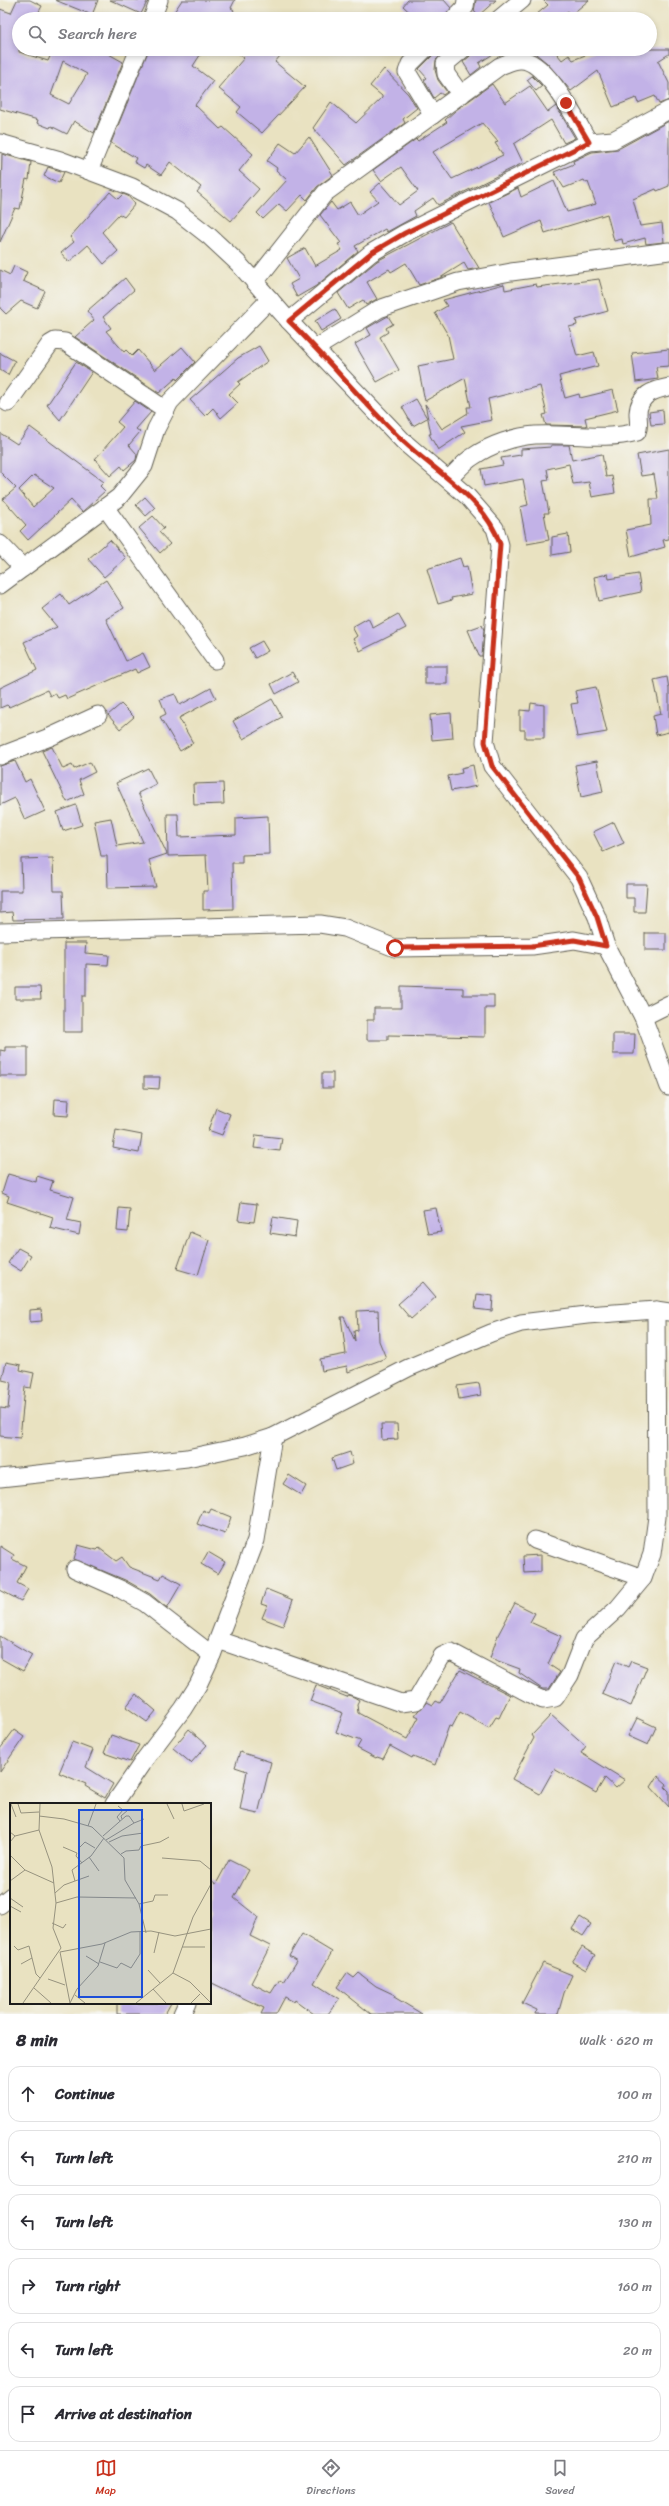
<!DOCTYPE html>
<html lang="en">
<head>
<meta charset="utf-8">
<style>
	body { margin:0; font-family:Sriracha,sans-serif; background:#f2f2f3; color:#2b2b33 }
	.stop { position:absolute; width:12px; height:12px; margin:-9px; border:3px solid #c8321e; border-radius:50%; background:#fff }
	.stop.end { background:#c8321e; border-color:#fff; box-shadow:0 1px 4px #0008 }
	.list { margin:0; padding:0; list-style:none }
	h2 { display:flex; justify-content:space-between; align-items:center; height:52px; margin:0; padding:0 16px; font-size:17px }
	h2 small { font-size:13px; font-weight:400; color:#7c7c81 }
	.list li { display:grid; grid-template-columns:26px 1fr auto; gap:12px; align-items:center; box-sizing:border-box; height:56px; margin:0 8px 8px; padding:0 8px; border:1px solid #e1e1e2; border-radius:12px }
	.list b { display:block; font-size:15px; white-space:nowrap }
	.list em { font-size:13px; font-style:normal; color:#7c7c81 }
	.icon { flex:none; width:22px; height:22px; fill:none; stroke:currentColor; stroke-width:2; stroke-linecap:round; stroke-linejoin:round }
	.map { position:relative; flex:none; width:669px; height:2014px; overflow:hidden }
	.search { position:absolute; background:#fff; box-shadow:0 2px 6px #0003; left:12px; right:12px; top:12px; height:44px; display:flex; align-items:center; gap:10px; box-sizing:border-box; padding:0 14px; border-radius:22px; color:#7c7c81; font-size:15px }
	.sheet { height:436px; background:#fff }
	nav { display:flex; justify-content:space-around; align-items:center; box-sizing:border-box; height:56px; border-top:1px solid #e1e1e2; background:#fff; font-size:11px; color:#7c7c81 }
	nav a { display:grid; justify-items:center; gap:2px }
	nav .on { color:#c8321e }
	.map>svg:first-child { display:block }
</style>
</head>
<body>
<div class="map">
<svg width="669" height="2014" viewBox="0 0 669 2014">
	<rect width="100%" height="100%" fill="#f6f6f2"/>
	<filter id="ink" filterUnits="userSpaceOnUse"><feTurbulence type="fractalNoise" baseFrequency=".025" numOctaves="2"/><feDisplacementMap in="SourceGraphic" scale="8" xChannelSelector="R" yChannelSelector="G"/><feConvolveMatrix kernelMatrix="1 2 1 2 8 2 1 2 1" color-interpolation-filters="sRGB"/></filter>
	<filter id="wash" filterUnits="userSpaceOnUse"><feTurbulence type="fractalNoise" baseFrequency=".012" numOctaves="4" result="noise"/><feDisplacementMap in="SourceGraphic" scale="16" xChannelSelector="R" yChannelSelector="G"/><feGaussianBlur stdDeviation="0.9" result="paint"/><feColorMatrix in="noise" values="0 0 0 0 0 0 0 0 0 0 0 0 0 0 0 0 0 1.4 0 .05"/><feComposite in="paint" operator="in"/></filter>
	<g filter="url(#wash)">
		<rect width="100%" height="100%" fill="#e9e2c1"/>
		<g id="blocks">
			<g fill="#c2b2e7" fill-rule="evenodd">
				<path d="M17 0H30L42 6 35 19H19V52L48 61 51 54 42 49H109L107 53 123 62 94 133 74 121 67 134 51 126 50 128 37 123 38 120 0 109V9L11 13ZM63 61 87 74 69 104 51 95Z"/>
				<path d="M55 0H98L92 15Z"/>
				<path d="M110 0H148L141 14Z"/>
				<path d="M182 0H235L231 8 234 10 229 19H179L172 15Z"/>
				<path d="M408 0H444L451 8 444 19H417L403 6Z"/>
				<path d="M476 0H496L478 16 474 11Z"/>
				<path d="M543 0H589L571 15 568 11 558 19H531L548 5Z"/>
				<path d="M149 49 157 53 160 49H204L193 66 213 81 195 105 220 129 223 127 253 154 239 171 259 189 231 221 197 192 201 187 170 162 161 175 146 165 144 168 134 162 136 158 111 143Z"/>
				<path d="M233 49H272L280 56 275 62 305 87 262 133 237 112 241 107 218 88 244 58Z"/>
				<path d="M435 49H447L436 60 435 70 438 80 447 92 443 95 440 93 434 98 424 80 427 78 419 69 432 56Z"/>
				<path d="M473 49H501L479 63 481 67 471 75 463 62 470 56Z"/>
				<path d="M530 49H553L562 60 569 55 573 60 600 49H669V54L658 61 669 83V100L659 104 655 96 638 103 636 98 613 107 598 71 571 91 547 63Z"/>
				<path d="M384 69 408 94 417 108 403 119 405 123 346 165 313 128 331 102 356 123 382 98V96L370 86Z"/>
				<path d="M532 76 542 86 536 91 527 80Z"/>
				<path d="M492 84 505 103 530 86 548 112 556 106 575 138 564 143 551 120 514 144 523 163 438 205 433 198 414 211 416 216 387 232 385 229 355 246 358 251 316 286 297 297 290 284 299 279 287 258 305 248 315 266 342 250 338 244 341 243 320 215 331 202 337 210 350 202 358 215 378 201 370 192 380 183 399 205 418 191 401 167 381 181 373 170 416 139 418 141 447 122 445 120 456 110ZM482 123 498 142 495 143 503 155 452 179 433 152Z"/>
				<path d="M669 121V186L657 191 656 189 633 199 640 226 662 223 664 242 646 244 645 238 623 244 622 239 614 241 607 214 545 233 541 221 504 237 489 202 518 188 521 197 554 181 567 212 596 204 588 182 586 183 584 180 564 188 554 172 574 164 573 161 592 152 618 149Z"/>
				<path d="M309 137 333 175 317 187 307 200 302 195 287 211 279 204 263 219 257 213 287 180 276 170 277 168 267 161 280 143 295 153Z"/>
				<path d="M2 154 31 162 29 180 26 179 20 209 15 208 0 242Z"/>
				<path d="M48 167 64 172 59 183 44 176Z"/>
				<path d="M110 192 118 199 123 194 128 196 135 204 124 217 119 214 102 232 118 251 104 264 88 245 69 262 61 253 74 242 70 237Z"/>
				<path d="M451 222 479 268 468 270 464 263 440 278 419 285 406 263 391 272 389 269 367 282 377 299 366 305 363 300 348 309 338 293 377 261Z"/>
				<path d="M14 266 27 272 23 281 45 291 37 308 21 301 6 314 0 308V270L10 275Z"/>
				<path d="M125 278 134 290 103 317 111 328 106 331 124 352 126 350 132 356 138 350 155 370 182 347 195 362 177 380 176 378 159 393 75 337 94 320 87 311Z"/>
				<path d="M599 279 608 311 576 320 577 325 569 327 577 356 594 352 598 366 559 376 565 398 579 394 580 398 613 390 618 410 585 418 587 426 546 425 543 415 547 414 540 386 488 399 492 420 461 426 465 432 438 450 429 434H431L425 404 442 429 468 413 467 407H471L465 378 425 401 418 366 453 359 448 335 435 313 447 306 443 300 504 284 505 290 536 284 537 287Z"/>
				<path d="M335 309 341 319 321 331 315 321Z"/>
				<path d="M388 316 393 324 386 328 388 332 380 337 399 370 377 382 355 344 371 335 367 328Z"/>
				<path d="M259 346 268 361 238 382 240 384 229 394 238 403 221 418 213 408 205 416 190 400 238 358Z"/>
				<path d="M669 349V366L656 367 658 379 636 382 632 353Z"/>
				<path d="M0 353 15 361 8 375 0 370Z"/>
				<path d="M76 362 92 372 60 420 47 405Z"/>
				<path d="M416 399 427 418 413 426 402 407Z"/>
				<path d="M135 401 151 412 136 429 140 432 129 445 137 454 136 460 124 470 121 466 110 476 95 459 123 427 117 422Z"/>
				<path d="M663 410 664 424 651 425 649 412Z"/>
				<path d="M30 427 104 482 100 486 105 491 82 512 71 500 28 540 20 531 26 525 3 499 16 488 0 472V433L17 444ZM34 475 54 488 33 507 19 490Z"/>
				<path d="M551 445H569L572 460 602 454 606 477 612 476 615 493 592 497 589 482 573 484 569 464 547 469 549 480 543 481 549 513H544L549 540 527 544 520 507 528 505 523 479 484 486 481 469 503 465 501 458 521 455V449L551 447Z"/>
				<path d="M669 449V539L663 540 665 547 631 557 626 530 651 525 650 499H658L654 474 641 476 637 455Z"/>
				<path d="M145 497 155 508 146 516 136 505Z"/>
				<path d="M153 516 164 528 159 532 170 544 160 553 139 528Z"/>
				<path d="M568 534 570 552 552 555V537Z"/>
				<path d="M110 540 126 558 104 577 88 559Z"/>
				<path d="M460 558 463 567 467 566 472 594 451 598 452 600 438 604 427 569Z"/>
				<path d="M608 574 609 579 638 574 641 592 599 601 594 577Z"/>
				<path d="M106 580 124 608 106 619 126 661 143 653 150 667 137 673 135 669 67 699 65 695 58 698 55 693 50 696 47 690 9 707 7 705 0 708V688L37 670 24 642 57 627 42 609 61 594 69 605Z"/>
				<path d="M398 614 406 628 360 651 353 639 357 636 352 627 368 618 373 628Z"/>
				<path d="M482 625 484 630 482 656H479L468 630Z"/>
				<path d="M262 641 268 651 255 658 249 648Z"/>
				<rect x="425" y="666" width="22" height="18"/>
				<path d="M292 672 298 682 276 694 271 684Z"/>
				<path d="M667 677 669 689V732L656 735 653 716 661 714 654 680Z"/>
				<path d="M596 687 607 732 577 737 571 704 578 703 575 691Z"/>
				<path d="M211 688 216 698 179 718 193 743 180 751 160 717 166 714 160 699 175 694 180 705Z"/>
				<path d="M272 699 282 717 243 739 233 721Z"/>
				<path d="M531 703 544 705V738H525V730H520V710L530 711Z"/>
				<path d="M121 704 134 717 120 729 108 715Z"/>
				<path d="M451 713 453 738 432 740 430 715Z"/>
				<path d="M52 747 63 769 72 765 74 769 90 762 95 772 79 780 84 794 67 802 42 751Z"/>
				<path d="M15 761 25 782 30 779 45 811 25 820 15 798 0 805V766Z"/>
				<path d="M597 761 603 792 581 797 575 765Z"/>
				<path d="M473 765 477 786 451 791 448 776 462 773 461 768Z"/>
				<path d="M148 768 156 784 138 793 167 854 149 860 156 887 108 888 107 856H101L94 821 111 818 117 846 143 842 116 783Z"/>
				<path d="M223 783 224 804 194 805 193 784Z"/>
				<path d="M76 805 82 825 63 831 57 812Z"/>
				<path d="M167 814H178L179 837 236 835V818L268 816 269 854 242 855V863H232L233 909 203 910V891H208L206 855 168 856Z"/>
				<path d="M614 822 624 843 603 852 593 832Z"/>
				<path d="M53 858 54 891H63L64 919 13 920 12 912 0 913V891H22L21 859Z"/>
				<path d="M626 884H647L645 912H634V898H626Z"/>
				<rect x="645" y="933" width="21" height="17"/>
				<path d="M64 943H86L85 953 109 955 108 965 86 964V996H82V1032H64Z"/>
				<path d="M401 986 463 988V995H494V1008H485V1037L388 1035V1040H367V1020H374V1008H401Z"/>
				<path d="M15 987H40L41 999H15Z"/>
				<path d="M613 1034H635L634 1054H613Z"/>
				<path d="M5 1047H28V1076H0V1050L5 1051Z"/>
				<rect x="322" y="1073" width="11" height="15"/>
				<path d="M144 1077H160L159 1089 144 1088Z"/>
				<path d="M55 1099 69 1100 68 1116 54 1115Z"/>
				<path d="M216 1108 230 1114 222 1135 208 1130Z"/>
				<path d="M116 1130 142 1135 139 1153 113 1148Z"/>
				<path d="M256 1135 282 1138 280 1151 254 1148Z"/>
				<path d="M8 1174 36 1182 37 1176 53 1181 50 1190 74 1197 67 1220 81 1223 79 1235 50 1228 53 1217 7 1202 9 1196 2 1193Z"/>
				<path d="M241 1202 257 1204 254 1222 238 1220Z"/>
				<path d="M119 1208 130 1209 128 1232 117 1231Z"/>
				<path d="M436 1208 441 1232 428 1234 423 1210Z"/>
				<path d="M273 1217 297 1221 295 1237 270 1233Z"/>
				<path d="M190 1232 209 1240 198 1275 177 1269Z"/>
				<path d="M18 1248 31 1255 21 1271 8 1263Z"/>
				<path d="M423 1282 436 1297 411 1319 398 1304Z"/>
				<path d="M477 1294 493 1296 492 1311 475 1309Z"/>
				<path d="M41 1309 42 1321 30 1322V1310Z"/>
				<path d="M378 1310 379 1341 386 1358 348 1372 347 1366 322 1371 320 1359 346 1354 341 1317H344L355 1341 354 1331 358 1330 357 1311Z"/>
				<path d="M6 1362 21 1365 20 1370 34 1373 31 1388 25 1387 20 1438 0 1436V1408L8 1409 11 1382 2 1380Z"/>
				<path d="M479 1383 481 1395 459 1399 457 1386Z"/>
				<path d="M381 1424H397L398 1439 382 1440Z"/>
				<path d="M350 1452 353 1464 336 1470 332 1458Z"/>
				<path d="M289 1475 306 1486 301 1495 283 1484Z"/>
				<path d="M211 1509 231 1517 225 1534 197 1524 203 1510 209 1513Z"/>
				<path d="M78 1545 97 1550 99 1548 116 1561 122 1557 129 1567 160 1579 163 1574 181 1584 167 1608 150 1594 125 1580 74 1559Z"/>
				<path d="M0 1546 14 1555 12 1559 26 1566 17 1583 28 1589 21 1601 0 1590Z"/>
				<path d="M208 1552 225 1562 218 1574 201 1564Z"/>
				<path d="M541 1555V1572L524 1573 523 1556Z"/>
				<path d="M266 1589 293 1600 283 1626 262 1618 267 1606 261 1604Z"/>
				<path d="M515 1603 535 1613 530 1622 561 1636 548 1664 560 1672 549 1689H542L519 1673 520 1669 490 1658 498 1635Z"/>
				<path d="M0 1636 32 1655 23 1671 0 1658Z"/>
				<path d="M616 1661 628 1667 631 1661 647 1667 631 1706 602 1694Z"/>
				<path d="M460 1670 510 1695 499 1718 496 1717 489 1728 460 1712 452 1727 449 1726 435 1765 413 1756 412 1758 390 1746 383 1759 377 1757 376 1758 357 1748 361 1741 336 1732 343 1713 310 1701 316 1685 347 1697 348 1695 354 1697 359 1700 357 1704 358 1713 407 1739 419 1717 415 1715 418 1711 427 1702 433 1705 436 1701 440 1703Z"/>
				<path d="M136 1694 156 1711 147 1722 126 1707Z"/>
				<path d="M551 1715 586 1746 581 1753 625 1780 616 1788 605 1778 596 1793 554 1769 540 1794 512 1779 534 1738 532 1735Z"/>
				<path d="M637 1718 656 1727 648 1745 628 1736Z"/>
				<path d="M189 1729 207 1745 191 1763 173 1748Z"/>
				<path d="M14 1730 24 1737 0 1772V1749Z"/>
				<path d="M111 1735 139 1745 130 1762 104 1753Z"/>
				<path d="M72 1742 93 1750 86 1767 113 1784 105 1798 85 1786 86 1784 59 1773Z"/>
				<path d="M240 1752 271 1762 258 1814 240 1810 247 1771 235 1767Z"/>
				<path d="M658 1776 667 1784 665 1787 669 1791V1807L651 1787Z"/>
				<path d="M229 1860 249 1870 234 1898 258 1917 250 1936 270 1946 251 1983 271 1993 280 1979 284 1982 297 1961 289 1956 302 1934 332 1952 314 1983 339 1999 328 2014H314L295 2000 294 2002 285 1997 276 2014H261L264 2008 210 1982V1879L216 1884Z"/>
				<path d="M580 1917 591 1924 583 1936 572 1929Z"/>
				<path d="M582 1947 595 1955 586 1970 572 1962Z"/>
				<path d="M543 1963 572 1975 564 1993 558 2014H536L537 2010 522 2003Z"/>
				<path d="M347 1973 354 1978 359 1973 376 1986 395 1995 394 1997 422 2014H371L337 1987Z"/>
				<path d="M117 2003H171L165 2014H117Z"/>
			</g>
		</g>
	</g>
	<g filter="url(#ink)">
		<use href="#blocks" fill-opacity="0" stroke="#646156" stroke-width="1"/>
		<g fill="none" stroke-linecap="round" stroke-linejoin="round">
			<defs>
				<g id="street">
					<path d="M152 19 159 0"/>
					<path d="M454 19 465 7 466 0"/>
					<path d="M499 19 522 0"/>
					<path d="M425 49 410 64 407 72 433 115"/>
					<path d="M461 95 446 74 445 64 463 49"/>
					<path d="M0 143 60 160 132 187 177 211 209 236 238 263 289 321 404 442 467 496 495 528 500 545 485 742 492 766 579 878 597 917 606 946 643 1017 669 1087"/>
					<path d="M89 171 139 49"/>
					<path d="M255 282 325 193 500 66C506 64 513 60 520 60 546 59 577 122 589 142L613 140 669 110"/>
					<path d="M289 321 371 253 405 233 589 142"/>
					<path d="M316 348 379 309 458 282 511 272 669 251"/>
					<path d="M8 403 50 344 55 341 65 342 166 410"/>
					<path d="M449 479C457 471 465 461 474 456 490 445 516 436 535 435 569 433 604 441 637 432 640 425 638 421 638 413 639 395 653 390 669 387"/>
					<path d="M105 507 215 660"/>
					<path d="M0 544 23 568"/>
					<path d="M0 585 119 497 144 466 156 429 170 402 270 299"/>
					<path d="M0 756 50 737 98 715"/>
					<path d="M0 932 320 924 345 928 395 948 532 946 574 940 606 946"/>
					<path d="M643 1017 669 1004"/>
					<path d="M0 1478 187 1458 245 1446 273 1437 408 1368 491 1333 521 1323 587 1315 656 1310 669 1312"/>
					<path d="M535 1540 643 1578"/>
					<path d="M75 1569 120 1589 145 1603 212 1655"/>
					<path d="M218 1640 401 1703 416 1701 442 1656 451 1652 536 1697 543 1700 555 1698 570 1675 584 1639 618 1608 643 1578 652 1554 657 1517 656 1310"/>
					<path d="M114 1804 145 1759 183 1709 198 1685 212 1655 256 1540 273 1437"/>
					<path d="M0 1905 11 1896"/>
					<path d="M182 2014 187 2003"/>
				</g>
			</defs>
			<use href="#street" stroke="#646156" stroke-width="19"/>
			<use href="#street" stroke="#fff" stroke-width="17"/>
		</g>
	</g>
	<g fill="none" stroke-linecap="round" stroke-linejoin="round" filter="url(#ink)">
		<path stroke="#c8321e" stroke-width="5" d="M395 948 532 946 574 940 606 946 597 917 579 878 492 766 485 742 500 544C486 500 437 473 404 442 364 404 329 360 289 321L371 253 405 233 589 142 566 103"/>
	</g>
	<g transform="translate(10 1803)">
		<rect width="201" height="201" fill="#e9e2c1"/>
		<path fill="none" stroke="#97937f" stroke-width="1" d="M1 1 6 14M8 1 11 10 29 9M157 1 164 16M172 1 174 8 194 1M108 3 113 7 107 14 110 18M29 13 54 16 82 24 114 55 115 77 129 101 136 130M112 16 111 13 118 7M78 23 86 1M0 29 5 33 0 39M5 33 29 27M93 33 116 13H119L124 20 134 16M96 37 124 20M99 39 112 33 133 30M53 44 67 50 66 53 72 60M70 44 75 39 85 45M111 51 116 48 129 47 131 43 150 39 159 34M0 52 15 67 44 80M79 54 89 68M152 55 190 58 201 67M0 78 15 67M65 78 79 73M45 90 54 82 65 78 62 67 81 53 94 35M0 95 13 104M46 100 67 94 126 95M129 101 143 98 145 92H158M0 103 11 109M42 120 53 125 56 121M4 143 8 147 19 143 26 171 30 175M172 144H195M50 149 92 141 121 129 141 128 165 133 201 126M50 149 60 200M144 150 149 129M76 153 89 161M90 159 107 165 111 160 121 165 130 151V129M11 161 22 155M138 167 150 180M163 170 180 179 201 200M38 176 55 182M24 185 41 200M143 186 156 200M65 192 75 200M13 200 51 145 43 125 46 100 42 64 29 27 30 1M60 200 67 186 88 163 95 140M126 200 163 170 183 114 201 81M181 200 190 191"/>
		<path fill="#1d4ed8" fill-opacity="0.15" stroke="#1d4ed8" stroke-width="2" d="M69 7H132V194H69Z"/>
		<rect width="201" height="201" fill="none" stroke="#1c1c1c" stroke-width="2"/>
	</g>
</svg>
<div class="stop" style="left:395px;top:948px"></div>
<div class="stop end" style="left:566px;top:103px"></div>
<div class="search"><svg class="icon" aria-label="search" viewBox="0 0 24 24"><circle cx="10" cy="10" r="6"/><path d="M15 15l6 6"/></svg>Search here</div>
</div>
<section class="sheet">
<h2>8 min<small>Walk · 620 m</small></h2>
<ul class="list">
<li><svg class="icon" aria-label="ahead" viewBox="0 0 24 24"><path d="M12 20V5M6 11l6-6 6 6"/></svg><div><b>Continue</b></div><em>100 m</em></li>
<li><svg class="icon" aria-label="left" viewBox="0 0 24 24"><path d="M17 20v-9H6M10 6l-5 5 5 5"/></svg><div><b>Turn left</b></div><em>210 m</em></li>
<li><svg class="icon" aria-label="left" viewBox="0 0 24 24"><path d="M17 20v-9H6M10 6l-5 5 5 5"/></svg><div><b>Turn left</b></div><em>130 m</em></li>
<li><svg class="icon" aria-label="right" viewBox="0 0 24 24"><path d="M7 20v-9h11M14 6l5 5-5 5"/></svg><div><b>Turn right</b></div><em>160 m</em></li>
<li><svg class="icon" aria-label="left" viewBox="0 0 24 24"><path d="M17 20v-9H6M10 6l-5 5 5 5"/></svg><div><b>Turn left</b></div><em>20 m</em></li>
<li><svg class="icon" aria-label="arrive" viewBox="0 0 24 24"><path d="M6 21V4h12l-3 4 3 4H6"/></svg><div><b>Arrive at destination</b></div></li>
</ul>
</section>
<nav>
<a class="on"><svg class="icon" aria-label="map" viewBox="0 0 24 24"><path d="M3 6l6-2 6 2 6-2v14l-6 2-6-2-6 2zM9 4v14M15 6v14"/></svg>Map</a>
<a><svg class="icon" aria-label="directions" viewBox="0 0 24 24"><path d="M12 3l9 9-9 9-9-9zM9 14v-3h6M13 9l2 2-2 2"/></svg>Directions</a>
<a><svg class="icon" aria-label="saved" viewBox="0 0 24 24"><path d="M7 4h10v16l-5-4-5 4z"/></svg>Saved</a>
</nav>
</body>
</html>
